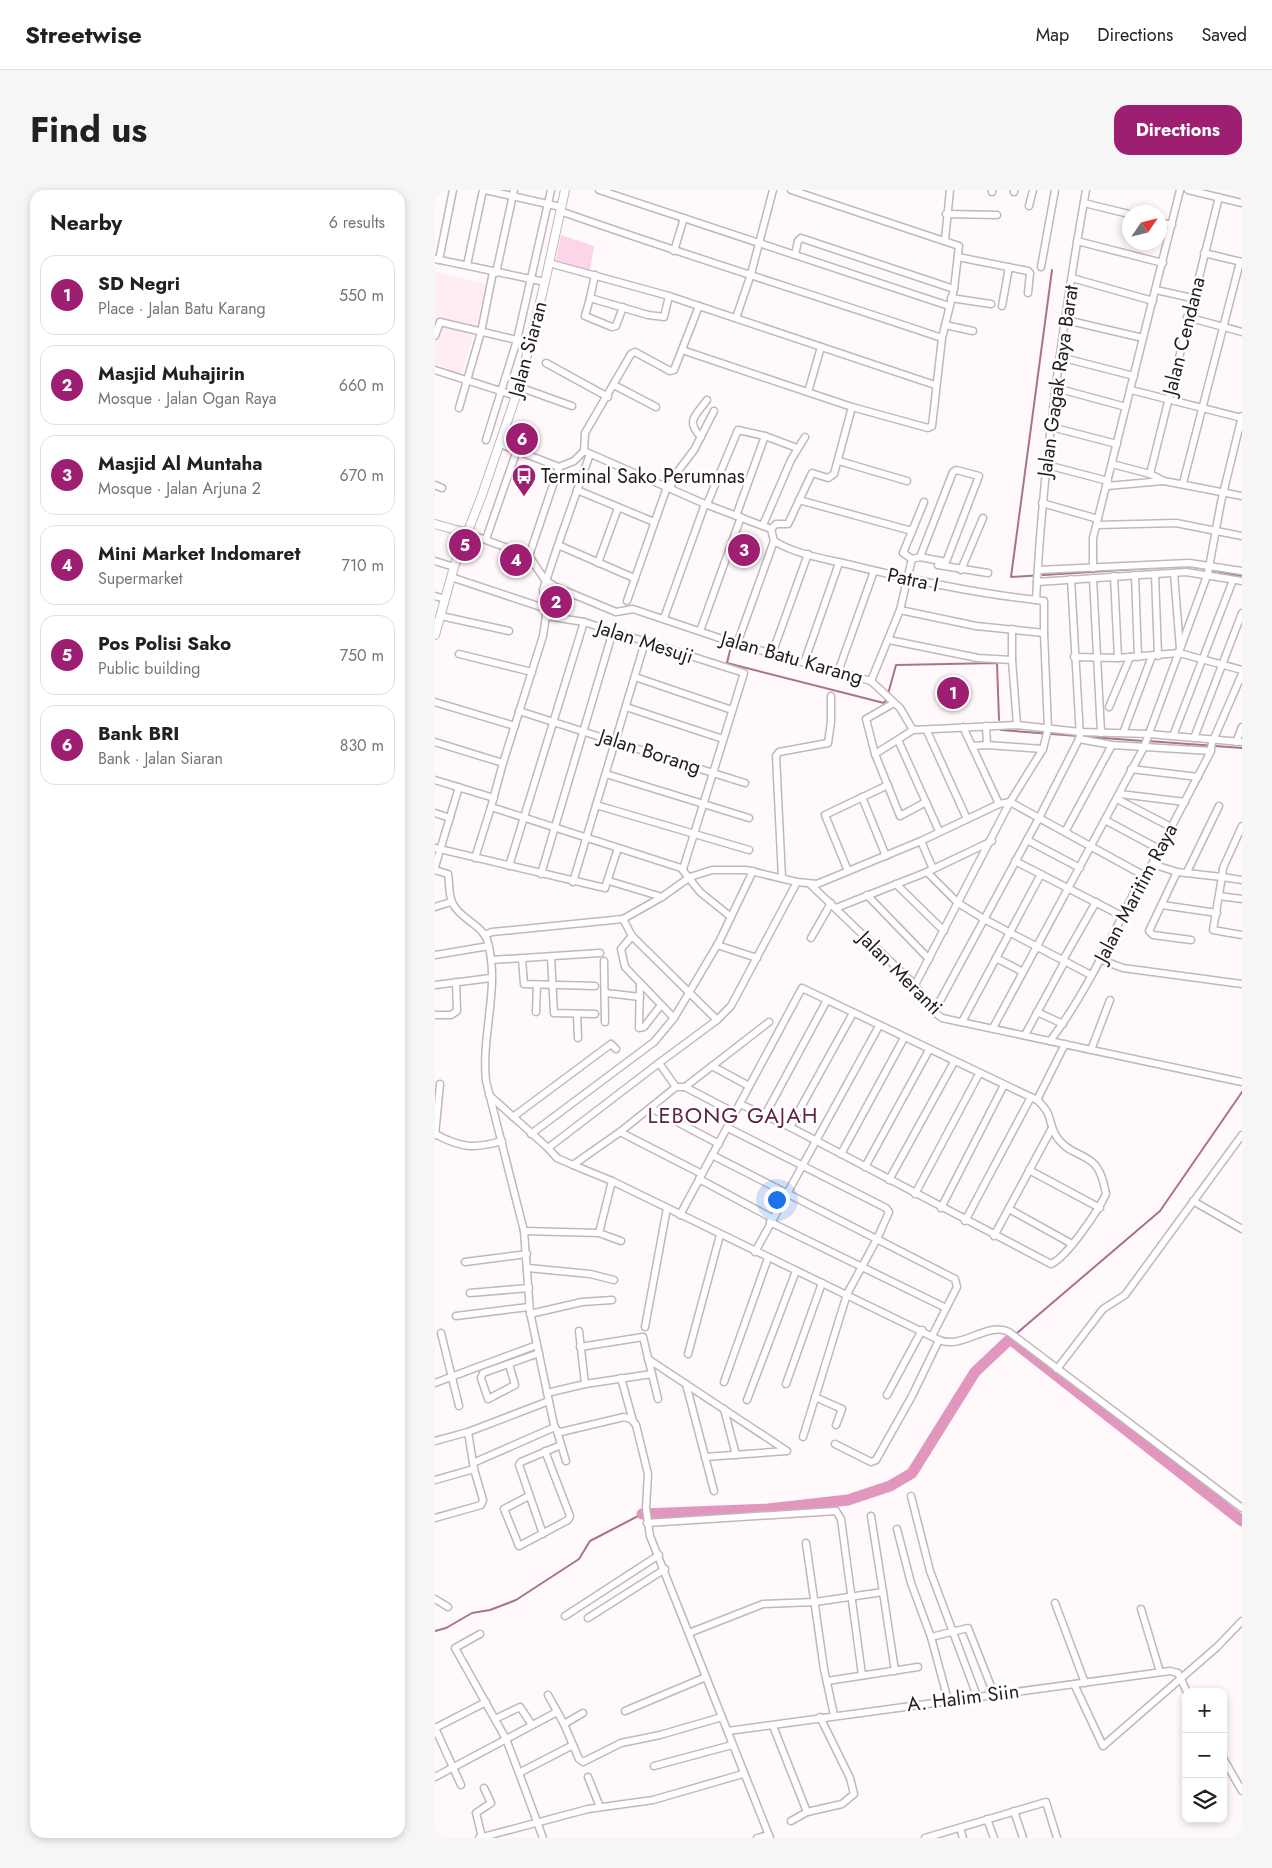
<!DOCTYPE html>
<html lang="en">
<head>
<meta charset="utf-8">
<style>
	body { margin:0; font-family:Jost,sans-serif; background:#f6f6f6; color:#202124 }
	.controls { position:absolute; right:15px; bottom:15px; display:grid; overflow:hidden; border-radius:10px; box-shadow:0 2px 8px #0003 }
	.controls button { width:45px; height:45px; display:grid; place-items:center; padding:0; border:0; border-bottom:1px solid #e0e0e0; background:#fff; color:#202124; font:25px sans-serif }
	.compass { position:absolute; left:687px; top:15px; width:45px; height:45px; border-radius:50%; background:#fff; box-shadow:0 2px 8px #0003; rotate:55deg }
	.you { position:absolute; left:341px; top:1009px; width:18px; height:18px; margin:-12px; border:4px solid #fff; border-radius:50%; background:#1a73e8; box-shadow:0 0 0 8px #1a73e833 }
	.badge { display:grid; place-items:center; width:32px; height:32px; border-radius:50%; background:#9e1e71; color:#fff; font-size:16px; font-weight:700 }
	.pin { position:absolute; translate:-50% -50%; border:2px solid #fff; box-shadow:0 1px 5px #0006 }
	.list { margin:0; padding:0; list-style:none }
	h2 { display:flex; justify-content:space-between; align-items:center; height:65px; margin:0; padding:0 20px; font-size:21px }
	h2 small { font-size:16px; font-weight:400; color:#757577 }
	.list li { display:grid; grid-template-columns:32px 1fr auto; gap:15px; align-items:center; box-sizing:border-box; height:80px; margin:0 10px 10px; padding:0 10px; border:1px solid #e0e0e0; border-radius:15px }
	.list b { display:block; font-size:19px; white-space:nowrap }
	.list p { margin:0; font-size:16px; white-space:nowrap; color:#757577 }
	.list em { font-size:16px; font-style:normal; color:#757577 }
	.icon { flex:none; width:28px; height:28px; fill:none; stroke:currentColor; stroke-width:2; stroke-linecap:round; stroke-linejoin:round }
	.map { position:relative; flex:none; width:807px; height:1648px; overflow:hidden; border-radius:15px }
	header { display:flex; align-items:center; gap:30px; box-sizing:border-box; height:70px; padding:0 25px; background:#fff; border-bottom:1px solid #e0e0e0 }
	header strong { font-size:24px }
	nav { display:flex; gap:28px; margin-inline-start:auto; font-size:18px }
	.intro { display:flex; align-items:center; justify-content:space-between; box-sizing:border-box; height:120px; padding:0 30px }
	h1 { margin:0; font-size:35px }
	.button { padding:12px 22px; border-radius:15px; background:#9e1e71; color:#fff; font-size:18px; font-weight:700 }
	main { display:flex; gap:30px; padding:0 30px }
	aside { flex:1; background:#fff; border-radius:15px; box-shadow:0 2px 8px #0003 }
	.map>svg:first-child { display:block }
</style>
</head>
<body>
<header>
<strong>Streetwise</strong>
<nav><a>Map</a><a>Directions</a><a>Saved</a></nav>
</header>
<div class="intro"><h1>Find us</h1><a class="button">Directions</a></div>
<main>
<aside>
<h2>Nearby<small>6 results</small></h2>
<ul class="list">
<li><span class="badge">1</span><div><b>SD Negri</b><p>Place · Jalan Batu Karang</p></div><em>550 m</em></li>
<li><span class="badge">2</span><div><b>Masjid Muhajirin</b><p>Mosque · Jalan Ogan Raya</p></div><em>660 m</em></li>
<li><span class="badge">3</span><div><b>Masjid Al Muntaha</b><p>Mosque · Jalan Arjuna 2</p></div><em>670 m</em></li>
<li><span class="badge">4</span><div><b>Mini Market Indomaret</b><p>Supermarket</p></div><em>710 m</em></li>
<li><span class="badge">5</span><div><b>Pos Polisi Sako</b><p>Public building</p></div><em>750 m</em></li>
<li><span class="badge">6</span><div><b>Bank BRI</b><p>Bank · Jalan Siaran</p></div><em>830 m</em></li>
</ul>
</aside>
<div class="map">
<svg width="807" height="1648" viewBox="0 0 807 1648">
	<rect width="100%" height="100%" fill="#fff9fc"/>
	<path fill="#ffedf5" d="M0 82 51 94 41 138 26 184 0 174Z"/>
	<path fill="#fdd4e8" d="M126 45 159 56 155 80 121 70Z"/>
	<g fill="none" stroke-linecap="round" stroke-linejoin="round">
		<g stroke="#a8728e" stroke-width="2">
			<path d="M617 80 576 387 734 377"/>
			<path d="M751 376 771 379"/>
			<path d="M775 380 807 386"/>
			<path d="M296 456 292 473 449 513 452 508"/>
			<path d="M453 504 461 475 562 473 564 530"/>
			<path d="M566 540 708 551"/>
			<path d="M713 551 807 558"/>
			<path d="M575 1149 725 1021 807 902"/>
			<path d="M0 1441 11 1438 37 1423 55 1420 81 1410 144 1369 155 1351 207 1324"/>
		</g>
		<path stroke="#e196be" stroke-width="11" d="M207 1324 333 1319 413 1310 455 1296 477 1283 540 1182 575 1149 807 1331"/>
		<defs>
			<g id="minor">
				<path d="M50 0 126 17"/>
				<path d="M164 0 514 116"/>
				<path d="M753 0 807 13"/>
				<path d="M557 2V0"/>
				<path d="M579 2V0"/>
				<path d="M649 13 694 24"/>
				<path d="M594 16 598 0"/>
				<path d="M125 21C252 66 380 105 507 148"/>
				<path d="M511 24 562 25"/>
				<path d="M724 32 737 35"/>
				<path d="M510 50 515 0"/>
				<path d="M642 51 728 73"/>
				<path d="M239 61 249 28"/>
				<path d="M769 63 807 72"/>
				<path d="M360 65 363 51 366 48 519 99"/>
				<path d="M523 67 593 81 595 83 593 103"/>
				<path d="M0 69 110 92"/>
				<path d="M4 70 18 0"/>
				<path d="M114 73 234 106 500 195"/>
				<path d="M32 75 48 0"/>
				<path d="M606 77 620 0"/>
				<path d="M61 83 79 0"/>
				<path d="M160 85 155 108 213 125 229 127 234 106"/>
				<path d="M637 88 718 111"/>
				<path d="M721 100 757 108"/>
				<path d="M155 108 150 126 177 137 181 136 188 117"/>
				<path d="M516 108 556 114"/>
				<path d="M567 116 574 77"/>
				<path d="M752 127 807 142"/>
				<path d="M301 128 316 84 338 0"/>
				<path d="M631 130 708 148"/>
				<path d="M510 135 538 141"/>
				<path d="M0 146 5 132 95 153"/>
				<path d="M247 160 417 217 493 238 497 236 507 148 519 99 524 56 356 0"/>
				<path d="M625 167 699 186"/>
				<path d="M111 173 173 207"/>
				<path d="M0 180 81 206"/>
				<path d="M179 195 221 217"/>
				<path d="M84 197 137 216"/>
				<path d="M621 198 691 217"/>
				<path d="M696 200 807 228"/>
				<path d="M373 202 386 157"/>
				<path d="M24 218 46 142 58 82"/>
				<path d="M616 237 682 254"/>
				<path d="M266 247C250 231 261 225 272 210"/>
				<path d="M51 250 82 150 116 0"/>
				<path d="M65 254 124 277 139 271 149 261 270 314 336 339 339 351 302 454"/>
				<path d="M149 261 150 243 196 164 200 162 235 181 239 180 264 116"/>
				<path d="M404 271 472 291"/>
				<path d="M677 274 715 284 729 291 807 306"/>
				<path d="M612 275 673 291"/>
				<path d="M715 284 784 7"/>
				<path d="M748 293 805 72"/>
				<path d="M0 295 7 298"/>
				<path d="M672 296 728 291"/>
				<path d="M235 298 240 285 259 260 279 221"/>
				<path d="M142 300 219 332"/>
				<path d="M364 310 477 341"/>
				<path d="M607 313 663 329"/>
				<path d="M272 314 303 240 330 246 362 258"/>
				<path d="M301 326 330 246"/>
				<path d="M328 335 356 270 370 247"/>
				<path d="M662 335 741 333 807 346"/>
				<path d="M336 339 341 334H353L377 283 393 288 399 284 417 217"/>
				<path d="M32 343 94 366 110 390 121 397 181 422 198 419 302 454 436 491 465 518 478 540 582 535 645 542 714 544 807 552"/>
				<path d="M51 349 82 260"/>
				<path d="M339 351C362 365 391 369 416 375 477 390 538 403 601 410 608 273 627 136 651 0"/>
				<path d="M124 352 155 264"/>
				<path d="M94 366 124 277"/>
				<path d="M477 369 468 363 489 312"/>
				<path d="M0 371 19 377"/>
				<path d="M163 373 183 318"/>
				<path d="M503 375 553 383"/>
				<path d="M658 378V348L745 0"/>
				<path d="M526 380 548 328"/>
				<path d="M603 380 754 373 807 381"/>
				<path d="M739 383 745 459"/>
				<path d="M720 384 723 466"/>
				<path d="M700 385 703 467"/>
				<path d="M679 386 683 468"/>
				<path d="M16 387 109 418"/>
				<path d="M658 388 666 543"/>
				<path d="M602 392 751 382 807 391"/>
				<path d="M0 406 10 409"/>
				<path d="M192 411 232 297"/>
				<path d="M465 420 541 436 609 443V411L601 410"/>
				<path d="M6 426 74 441"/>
				<path d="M111 426 149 432 309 483 278 583 310 593"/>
				<path d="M229 428 270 314"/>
				<path d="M577 439V470"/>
				<path d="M265 441 306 327"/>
				<path d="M454 450 543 468 577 470 582 535"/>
				<path d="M24 464 97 482"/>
				<path d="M337 464 373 364"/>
				<path d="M639 467 683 468 744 463 807 480"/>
				<path d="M369 473 404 373"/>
				<path d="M403 482 439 381"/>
				<path d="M200 487 297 520"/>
				<path d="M436 491 465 420 477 369 485 367 518 282 521 280 544 286 511 372 485 367"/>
				<path d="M0 512 80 536"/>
				<path d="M459 513 431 529 440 564 465 626 491 612"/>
				<path d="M191 517 288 549"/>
				<path d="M674 517 695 467"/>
				<path d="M84 521 278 583 248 679"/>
				<path d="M551 536 552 555"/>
				<path d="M528 537 564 614"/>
				<path d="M492 541 532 629"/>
				<path d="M688 543 717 466"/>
				<path d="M738 546 798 390"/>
				<path d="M759 548 807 423"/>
				<path d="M644 549 677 555 776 561"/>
				<path d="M463 550 504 641"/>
				<path d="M0 552 68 573 108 446 111 426 108 400 123 355 199 388"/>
				<path d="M801 552 807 537"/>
				<path d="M537 556 552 555 608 559"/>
				<path d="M440 564 478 540"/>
				<path d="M68 573 56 617 246 678 265 702 296 727"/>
				<path d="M696 579 763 587"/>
				<path d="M171 584 314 628"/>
				<path d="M0 590 59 608"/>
				<path d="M685 604 750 612"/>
				<path d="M427 607 451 666"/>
				<path d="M682 609 736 637"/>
				<path d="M161 615 314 660"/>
				<path d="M0 623 15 628"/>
				<path d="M670 630 724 659"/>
				<path d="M807 636 788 678 787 687 807 690"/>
				<path d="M630 642 677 555"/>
				<path d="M592 650 645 678"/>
				<path d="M486 651 498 679"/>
				<path d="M0 658 170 698 183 658"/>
				<path d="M40 668 56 617"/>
				<path d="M580 671 687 726"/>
				<path d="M717 674 742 682 787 687 778 740 807 745"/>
				<path d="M74 676 149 432"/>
				<path d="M0 677 24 597"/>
				<path d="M0 680 13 684C15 694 13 705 18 714 26 730 49 735 53 753 65 798 46 845 51 891L89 1041 95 1122 119 1235 122 1241 126 1242 189 1227 196 1229 201 1235 213 1284 211 1318 215 1346 335 1648"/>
				<path d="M413 681 390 625 453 595"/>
				<path d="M492 682 523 713 549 729 656 785"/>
				<path d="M742 682 714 741 718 745 756 750"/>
				<path d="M752 682 784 616"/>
				<path d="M106 684 178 441"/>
				<path d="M347 688 341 566 344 562 393 553 396 532V506"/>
				<path d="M174 691 227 707"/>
				<path d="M138 692 210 452"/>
				<path d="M461 694 509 741"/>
				<path d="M376 695 480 795 499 822 507 828 807 892"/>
				<path d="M432 705 494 769"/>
				<path d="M784 706 807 709"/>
				<path d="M727 715 782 723"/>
				<path d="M0 717 16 712"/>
				<path d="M401 718 492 682 557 651"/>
				<path d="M188 729 197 746 282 830"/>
				<path d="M50 745 57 742 188 729 227 707 255 687 277 680H311L362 692 382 694 486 651 564 614 575 612 708 685"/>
				<path d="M197 746 186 759 190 777 239 828"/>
				<path d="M376 748 396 713"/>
				<path d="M282 755 322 768"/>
				<path d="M0 765 54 756"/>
				<path d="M116 767 119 823 160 824"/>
				<path d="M561 768 588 782"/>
				<path d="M87 769 89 794 160 796"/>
				<path d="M664 769 688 778 807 794"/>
				<path d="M56 770 165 763"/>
				<path d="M628 770 661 712"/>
				<path d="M169 771 170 832"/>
				<path d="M205 793 204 838 209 837 226 815"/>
				<path d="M0 795 56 788"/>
				<path d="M480 795 575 612 608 559 613 539 609 443"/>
				<path d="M171 803 205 807"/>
				<path d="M101 822 102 795"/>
				<path d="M499 822 604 628 645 547 636 389"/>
				<path d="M602 822 628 834"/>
				<path d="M142 824 143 848"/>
				<path d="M0 825H16L22 821 21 792"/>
				<path d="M527 832 606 684"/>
				<path d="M558 838 709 557 773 383 786 312 807 226"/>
				<path d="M590 845 630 771"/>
				<path d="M615 851C653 801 679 741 708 685L715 678 775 563 777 553 807 484"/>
				<path d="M656 860 675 810"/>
				<path d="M224 873 282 830 296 816 362 692"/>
				<path d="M277 876 314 896"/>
				<path d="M250 897 334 832"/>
				<path d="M54 905 113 958 122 968 138 975 185 942 241 897H250L300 923"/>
				<path d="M305 914 355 937 616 1074C632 1067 663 1021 671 1004 669 994 666 979 657 972 646 963 633 962 624 950 611 934 621 927 602 910"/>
				<path d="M216 918 284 954"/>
				<path d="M330 925 392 810"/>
				<path d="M78 927 176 854 181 859"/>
				<path d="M355 937 418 823"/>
				<path d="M293 938 451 1018 454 1022 442 1049 412 1104 368 1247"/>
				<path d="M185 942 267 984"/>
				<path d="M0 944C26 958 39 959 67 951"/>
				<path d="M96 944 219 852 239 828 284 752 318 681"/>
				<path d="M0 945 5 894"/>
				<path d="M113 958 224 873 241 897"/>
				<path d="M406 964 469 848"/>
				<path d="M277 965 520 1089 522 1097 497 1146"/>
				<path d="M138 975 177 991 504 1150 477 1206 441 1270 436 1272 400 1254"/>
				<path d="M430 977 494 860"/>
				<path d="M594 980 665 1018"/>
				<path d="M264 989 337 1028"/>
				<path d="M454 990 519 872"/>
				<path d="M480 1004 544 884"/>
				<path d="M758 1011 807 1039"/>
				<path d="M506 1018 569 895"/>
				<path d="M574 1019 637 1054"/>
				<path d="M245 1025 367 798 602 910 630 854"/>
				<path d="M530 1031 596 907"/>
				<path d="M335 1032 511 1118"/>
				<path d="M89 1041 164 1043 186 1051"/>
				<path d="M164 1043 177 991"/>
				<path d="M559 1046 617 938"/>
				<path d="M320 1062 444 836"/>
				<path d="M30 1072 92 1064"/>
				<path d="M93 1078 155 1084 179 1090"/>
				<path d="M35 1103 94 1098"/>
				<path d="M95 1124 147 1112 177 1110"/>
				<path d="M21 1126 94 1117"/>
				<path d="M210 1137 232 1018"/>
				<path d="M6 1143 24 1216"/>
				<path d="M504 1150C527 1160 553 1131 574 1142L807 1318"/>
				<path d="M145 1157 208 1147 223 1209"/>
				<path d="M253 1164 285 1045"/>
				<path d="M213 1169 352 1261 270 1267"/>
				<path d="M74 1174 80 1195 53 1209 46 1188 48 1183 104 1163"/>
				<path d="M622 1179 668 1119 690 1105 807 945"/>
				<path d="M186 1188 198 1231"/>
				<path d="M289 1192 333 1068"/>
				<path d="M0 1193 102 1155"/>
				<path d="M150 1194 217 1184"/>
				<path d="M251 1194 279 1301"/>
				<path d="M351 1194 387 1093"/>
				<path d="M112 1203 150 1194 144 1141"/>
				<path d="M452 1205 487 1140"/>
				<path d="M380 1207 407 1219 401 1235"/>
				<path d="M312 1210 361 1081"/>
				<path d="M289 1219 301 1265"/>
				<path d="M122 1241 131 1271"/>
				<path d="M0 1251 33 1242 114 1211"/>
				<path d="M38 1273 120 1237"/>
				<path d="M0 1290 39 1279 33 1242"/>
				<path d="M94 1306 69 1319 84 1356 133 1330 135 1326 110 1261"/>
				<path d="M476 1306 495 1381 542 1506"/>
				<path d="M436 1326 448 1402"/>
				<path d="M0 1328 46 1315 48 1310 39 1279"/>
				<path d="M212 1333 401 1321 406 1329 427 1485"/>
				<path d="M462 1339 476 1393 496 1447 513 1510"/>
				<path d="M108 1344 84 1275 86 1272 126 1255"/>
				<path d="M371 1353 389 1479 399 1525"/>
				<path d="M0 1409 13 1417"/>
				<path d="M620 1413 650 1493"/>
				<path d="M706 1419 725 1482"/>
				<path d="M130 1426 224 1365"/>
				<path d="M153 1428 230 1379"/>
				<path d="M254 1443 328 1414 380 1412 448 1402 460 1481"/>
				<path d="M45 1444 20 1458 71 1549 84 1583 138 1555"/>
				<path d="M496 1447 533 1438 559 1504"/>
				<path d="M392 1491 483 1477"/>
				<path d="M639 1494 668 1556 782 1457 807 1431"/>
				<path d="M113 1505 129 1534"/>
				<path d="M190 1521 271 1487"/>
				<path d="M148 1523 129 1534 144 1569 148 1572 186 1553 225 1545 287 1527"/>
				<path d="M60 1529 85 1517 97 1535"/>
				<path d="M338 1536 372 1622"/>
				<path d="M0 1538 26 1595"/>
				<path d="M0 1538 51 1512"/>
				<path d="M293 1541 735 1481 743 1483 752 1502"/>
				<path d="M788 1568 807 1601"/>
				<path d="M219 1576 297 1555"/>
				<path d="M84 1583 108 1648"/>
				<path d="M0 1587 122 1522"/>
				<path d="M153 1587 165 1617"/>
				<path d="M579 1621 588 1648"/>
				<path d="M552 1629 559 1648"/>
				<path d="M356 1631 372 1622 407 1614 419 1604 415 1588 385 1527"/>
				<path d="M525 1638 528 1648"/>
				<path d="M47 1647 41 1623 56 1613 49 1598"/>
				<path d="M44 1648 153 1619 218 1610 308 1584"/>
				<path d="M322 1648 334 1645"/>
				<path d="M490 1648 611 1612 622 1648"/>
			</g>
			<g id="tertiary">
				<path d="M0 334 32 343"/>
				<path d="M0 445 19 377 47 305 84 197 110 92 130 0"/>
			</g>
		</defs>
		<use href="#minor" stroke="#c3b6bc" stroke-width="9"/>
		<use href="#tertiary" stroke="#c3b6bc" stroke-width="10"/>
		<use href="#minor" stroke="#fff" stroke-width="6"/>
		<use href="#tertiary" stroke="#fff" stroke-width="8"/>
	</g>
	<defs>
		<symbol id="bus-pin" viewBox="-11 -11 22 30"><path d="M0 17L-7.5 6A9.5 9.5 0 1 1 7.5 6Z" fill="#9e1e71" stroke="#fff"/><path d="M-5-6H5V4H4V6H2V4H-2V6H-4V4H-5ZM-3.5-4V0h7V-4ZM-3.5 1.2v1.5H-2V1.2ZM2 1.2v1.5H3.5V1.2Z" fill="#fff"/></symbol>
	</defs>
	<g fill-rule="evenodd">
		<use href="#bus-pin" x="75" y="272" width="28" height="38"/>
	</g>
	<g text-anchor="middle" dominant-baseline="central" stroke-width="5" stroke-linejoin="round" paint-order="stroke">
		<g font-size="20" fill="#221d1f" stroke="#fff">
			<text transform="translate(749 146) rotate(-76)">Jalan Cendana</text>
			<text transform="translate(93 159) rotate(-75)">Jalan Siaran</text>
			<text transform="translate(623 191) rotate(-82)">Jalan Gagak Raya Barat</text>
			<text transform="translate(478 390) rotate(12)">Patra I</text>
			<text transform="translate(210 452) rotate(18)">Jalan Mesuji</text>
			<text transform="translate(357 468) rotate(16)">Jalan Batu Karang</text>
			<text transform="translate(215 562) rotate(18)">Jalan Borang</text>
			<text transform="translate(701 703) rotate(-62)">Jalan Maritim Raya</text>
			<text transform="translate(465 783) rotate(45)">Jalan Meranti</text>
			<text transform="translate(528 1508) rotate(-7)">A. Halim Siin</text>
		</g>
		<g font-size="20" fill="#221d1f" stroke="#fff" text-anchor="start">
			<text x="106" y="286">Terminal Sako Perumnas</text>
		</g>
		<g font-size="22" letter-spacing="1" fill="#602347" stroke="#fff">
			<text x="298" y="925">LEBONG GAJAH</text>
		</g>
	</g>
</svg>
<div class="controls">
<button>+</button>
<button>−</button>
<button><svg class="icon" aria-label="layers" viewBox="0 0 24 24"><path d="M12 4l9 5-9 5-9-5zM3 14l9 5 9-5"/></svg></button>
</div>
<svg class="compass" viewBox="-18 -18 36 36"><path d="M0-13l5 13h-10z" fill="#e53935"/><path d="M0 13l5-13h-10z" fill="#757577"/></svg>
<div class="you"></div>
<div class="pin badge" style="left:518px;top:503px">1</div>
<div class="pin badge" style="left:121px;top:412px">2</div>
<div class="pin badge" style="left:309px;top:360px">3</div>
<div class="pin badge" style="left:81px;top:370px">4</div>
<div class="pin badge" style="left:30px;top:355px">5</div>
<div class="pin badge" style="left:87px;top:249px">6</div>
</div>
</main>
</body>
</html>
